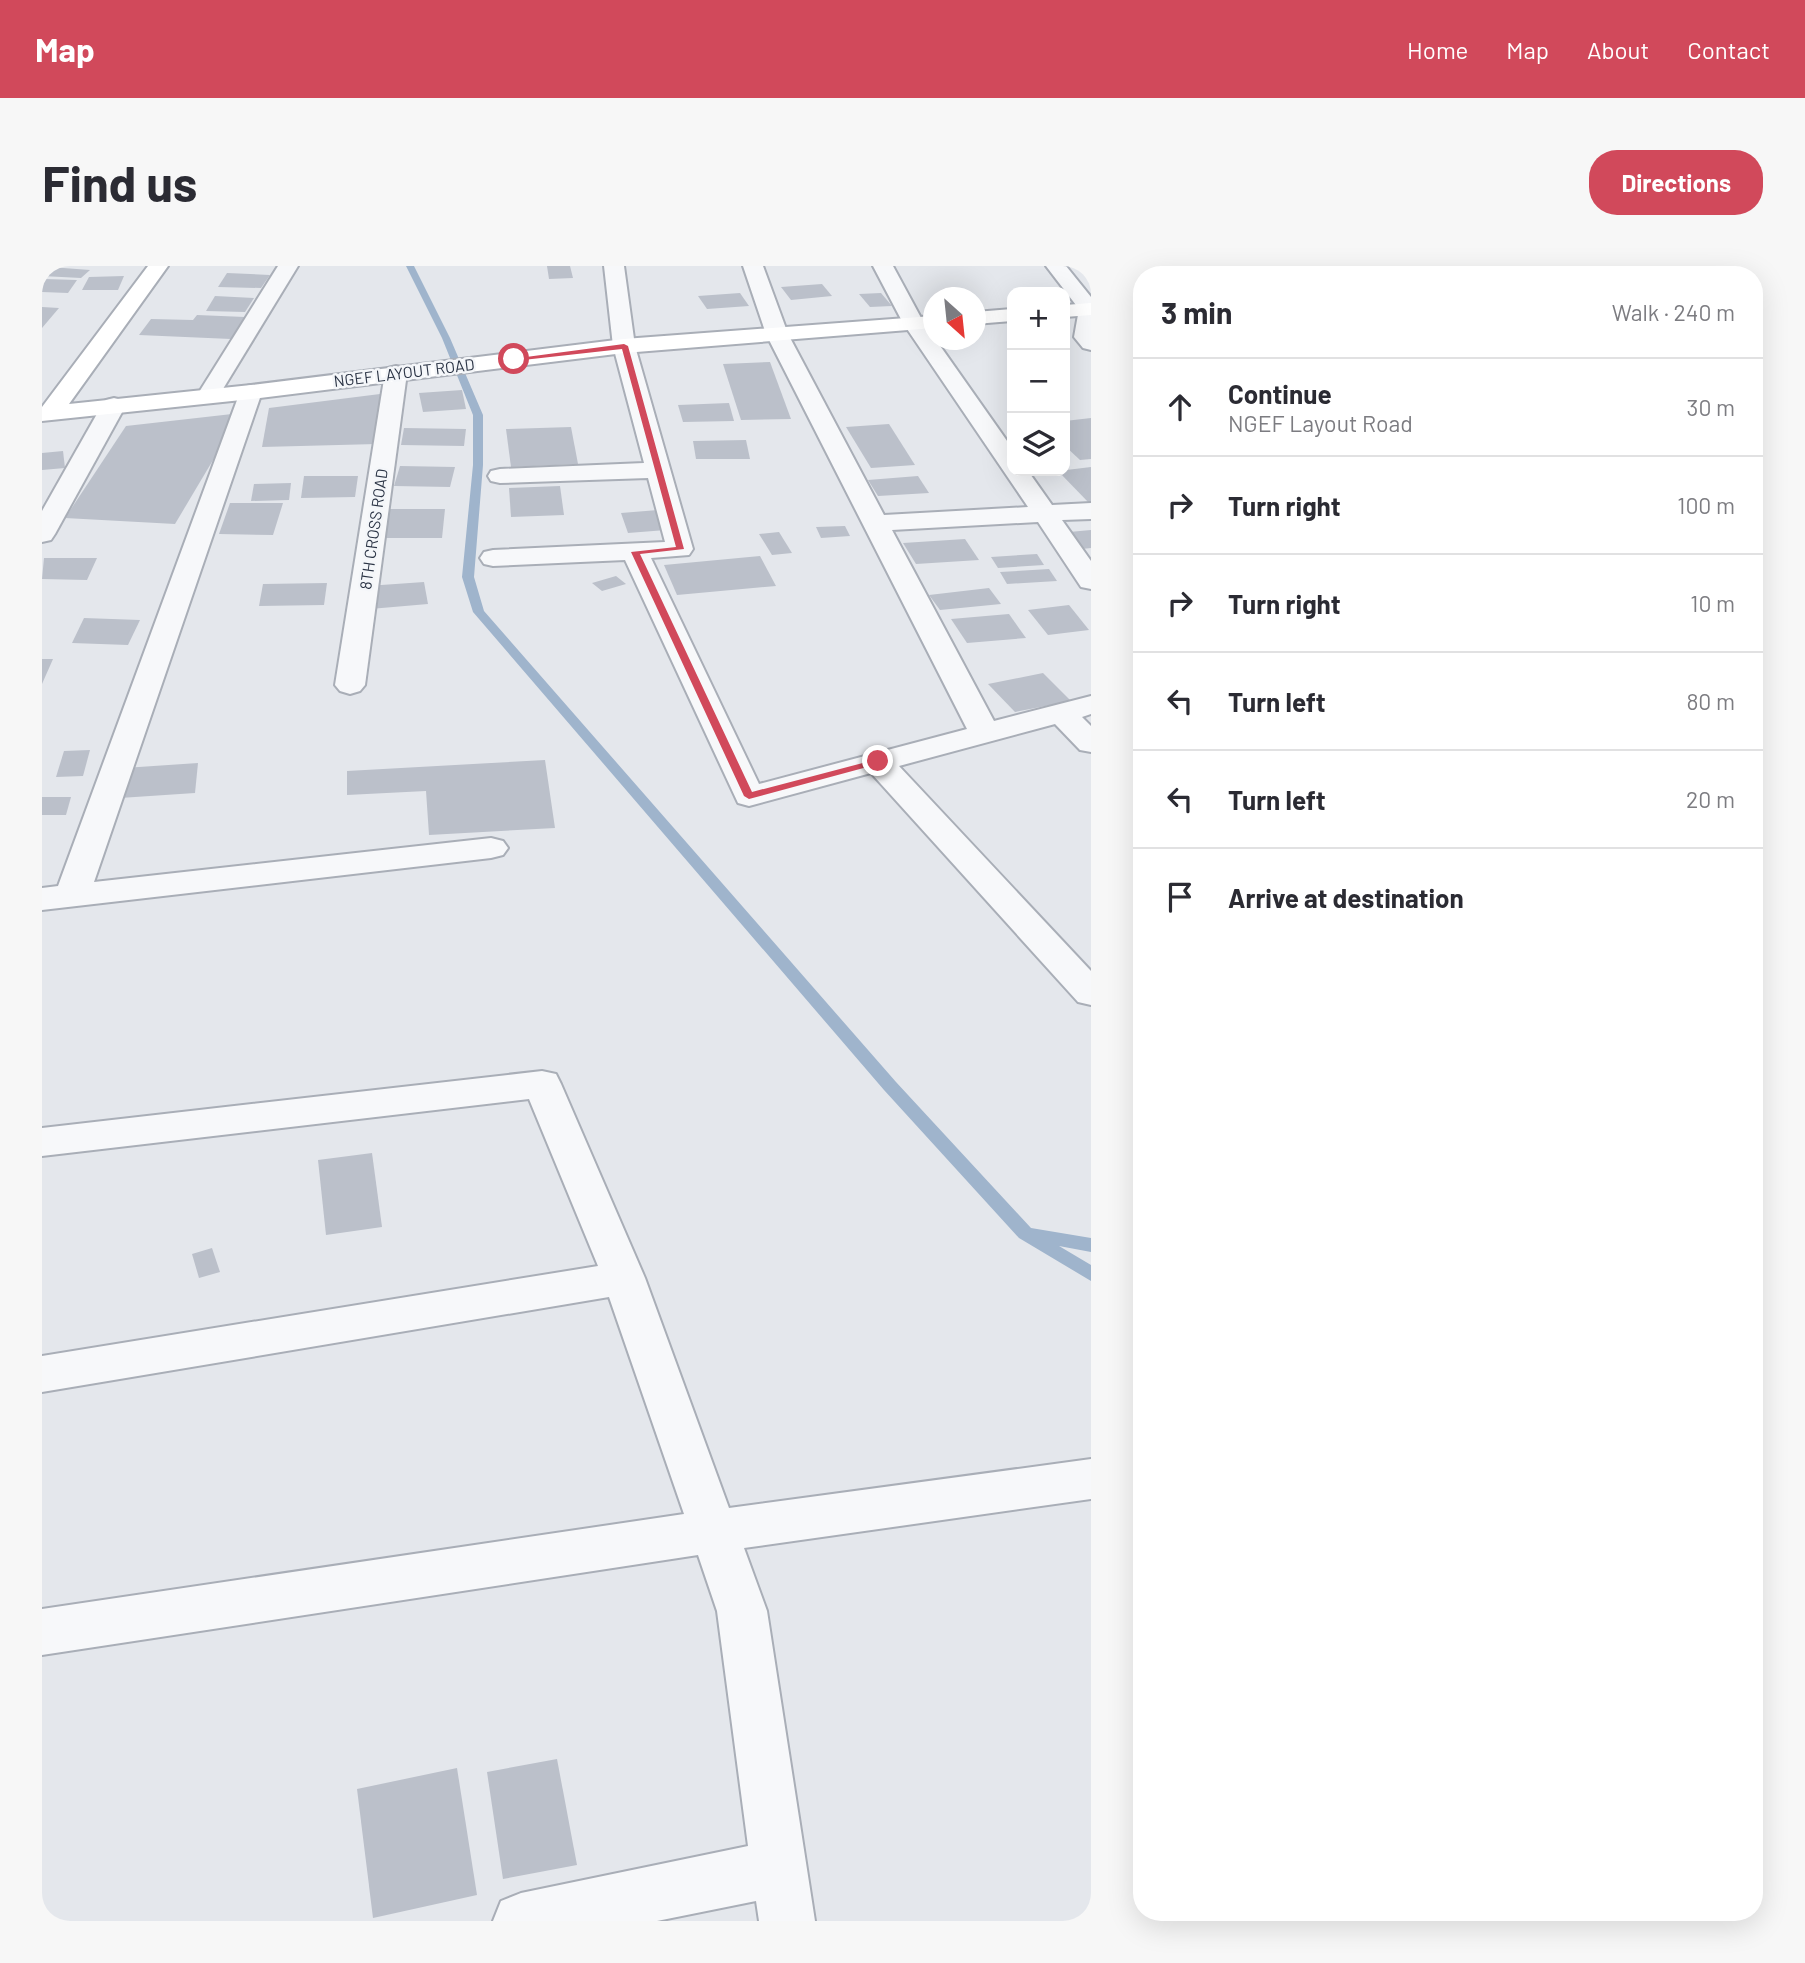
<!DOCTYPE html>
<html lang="en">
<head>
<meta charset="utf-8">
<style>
	body { margin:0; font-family:Barlow,sans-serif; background:#f7f7f7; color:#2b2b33 }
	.controls { position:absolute; right:21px; top:21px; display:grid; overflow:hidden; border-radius:14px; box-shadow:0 7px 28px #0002 }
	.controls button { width:63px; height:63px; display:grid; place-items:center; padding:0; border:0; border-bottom:2px solid #e1e1e2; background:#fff; color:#2b2b33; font:35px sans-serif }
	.compass { position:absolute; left:881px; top:21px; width:63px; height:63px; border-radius:50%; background:#fff; box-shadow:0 7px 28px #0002; rotate:153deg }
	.stop { position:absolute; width:21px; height:21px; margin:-16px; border:5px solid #d1495b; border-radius:50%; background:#fff }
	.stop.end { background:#d1495b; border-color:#fff; box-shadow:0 2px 7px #0008 }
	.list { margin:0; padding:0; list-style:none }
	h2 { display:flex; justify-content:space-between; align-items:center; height:91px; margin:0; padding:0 28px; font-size:30px }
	h2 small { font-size:23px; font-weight:400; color:#7c7c81 }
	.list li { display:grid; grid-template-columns:46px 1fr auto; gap:21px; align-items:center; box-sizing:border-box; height:98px; padding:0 28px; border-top:2px solid #e1e1e2 }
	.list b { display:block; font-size:26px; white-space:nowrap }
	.list p { margin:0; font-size:23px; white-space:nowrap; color:#7c7c81 }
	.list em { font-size:23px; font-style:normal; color:#7c7c81 }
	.icon { flex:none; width:38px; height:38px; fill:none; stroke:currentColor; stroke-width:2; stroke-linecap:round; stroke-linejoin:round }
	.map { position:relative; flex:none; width:1049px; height:1655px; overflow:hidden; border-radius:28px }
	header { display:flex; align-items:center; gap:42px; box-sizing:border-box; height:98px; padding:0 35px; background:#d1495b; color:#fff }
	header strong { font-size:33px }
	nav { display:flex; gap:38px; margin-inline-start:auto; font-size:24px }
	.intro { display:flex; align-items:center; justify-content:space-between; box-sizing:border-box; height:168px; padding:0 42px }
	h1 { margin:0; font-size:49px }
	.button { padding:18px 32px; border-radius:28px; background:#d1495b; color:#fff; font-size:24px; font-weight:700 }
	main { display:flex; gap:42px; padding:0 42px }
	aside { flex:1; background:#fff; border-radius:28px; box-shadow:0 7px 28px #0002 }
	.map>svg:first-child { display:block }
</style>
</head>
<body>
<header>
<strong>Map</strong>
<nav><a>Home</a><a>Map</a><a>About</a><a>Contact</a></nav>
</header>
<div class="intro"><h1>Find us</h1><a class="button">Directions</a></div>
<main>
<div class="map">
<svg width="1049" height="1655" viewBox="0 0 1049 1655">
	<rect width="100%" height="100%" fill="#e4e7ec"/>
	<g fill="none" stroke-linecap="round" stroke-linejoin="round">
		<path fill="#9fb4cc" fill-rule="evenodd" d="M364 0H372L408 72 441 149V199L432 311 442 345 854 816 989 962 1049 972V986L1017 980 1049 999V1015L977 972 842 824 431 346 420 311 431 199V149L400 72Z"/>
	</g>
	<g fill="#bbc0ca">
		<path d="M505 0H528L531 12 507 13Z"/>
		<path d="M8 1 48 4 39 12 0 10Z"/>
		<path d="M185 7 228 9 219 22 176 21Z"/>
		<path d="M82 10 76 24H40L47 11Z"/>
		<path d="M2 13 35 14 26 27 0 26Z"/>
		<path d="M780 18 790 30 749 34 739 21Z"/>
		<path d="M698 27 707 40 665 43 656 30Z"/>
		<path d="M839 27 850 40 828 41 817 28Z"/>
		<path d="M173 30 212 32 203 46 164 45Z"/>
		<path d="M0 41 17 42 0 62Z"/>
		<path d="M155 49 203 51 189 73 97 69 109 53 151 54Z"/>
		<path d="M728 96 749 153 699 154 681 98Z"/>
		<path d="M420 124 424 143 381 146 377 127Z"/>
		<path d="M338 128 335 178 220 181 227 142Z"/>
		<path d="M687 137 692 155 641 156 636 139Z"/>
		<path d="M199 147 133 258 23 252 84 160Z"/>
		<path d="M1049 152V193L1038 194 1023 180V155Z"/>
		<path d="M847 158 873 199 829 202 804 161Z"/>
		<path d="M529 161 536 198 469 201 464 163Z"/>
		<path d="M362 162 424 163 422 180 359 179Z"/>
		<path d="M704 174 708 193H654L651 175Z"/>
		<path d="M21 185 23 202 0 204V187Z"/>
		<path d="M358 200 413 201 408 221 352 220Z"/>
		<path d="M1049 201V237H1047L1016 205Z"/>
		<path d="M262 210H316L313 231 259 232Z"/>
		<path d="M876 210 887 227 836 230 826 214Z"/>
		<path d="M249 217 247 234 209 235 212 218Z"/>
		<path d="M518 220 522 249 469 251 467 222Z"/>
		<path d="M188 237H241L231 269 177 268Z"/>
		<path d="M346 243H403L400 272H342Z"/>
		<path d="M616 244 624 264 586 267 579 247Z"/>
		<path d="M803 260 808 270 779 272 774 261Z"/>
		<path d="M1049 264V282L1040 283 1027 266Z"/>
		<path d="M737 266 750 287 730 289 717 268Z"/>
		<path d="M923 273 937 294 874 298 861 277Z"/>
		<path d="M995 288 1002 299 956 302 949 291Z"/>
		<path d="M718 290 734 320 635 329 622 299Z"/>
		<path d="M2 292H55L45 314 0 313Z"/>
		<path d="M1007 303 1015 315 965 318 958 306Z"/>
		<path d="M574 310 584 318 560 325 550 317Z"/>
		<path d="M382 316 386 338 328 343 325 320Z"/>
		<path d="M285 317 282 339 217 340 221 318Z"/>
		<path d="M947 322 959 338 898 344 887 329Z"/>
		<path d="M1027 339 1047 364 1006 369 986 344Z"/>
		<path d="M967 348 984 372 925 377 909 353Z"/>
		<path d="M42 352 98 354 86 379 30 377Z"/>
		<path d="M0 393H11L0 418Z"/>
		<path d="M1001 407 1029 435 973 446 946 418Z"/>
		<path d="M48 484 41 510 14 511 22 485Z"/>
		<path d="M503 494 513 562 387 569 384 525 305 529V505Z"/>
		<path d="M156 497 153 527 78 532 82 502Z"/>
		<path d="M0 531H29L24 549H0Z"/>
		<path d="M330 887 340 961 284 969 276 894Z"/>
		<path d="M170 982 178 1006 157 1012 150 988Z"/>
		<path d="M515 1493 535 1599 461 1613 445 1506Z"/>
		<path d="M415 1502 435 1629 331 1652 315 1523Z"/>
	</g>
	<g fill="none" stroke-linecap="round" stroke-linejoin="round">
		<defs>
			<g id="street">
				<path d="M236 0H256L173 136H157L154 131Z"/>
				<path d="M562 0H582L593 80 651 283 647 289 609 292 717 518 925 463 724 68 701 0H721L746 68 842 249 986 241 861 57 831 0H851L891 74H894L970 182V205H986L1010 239 1049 237V253L1020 254 1049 295V323L1039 321 996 256 850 264 952 455 1049 430V448L1040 451 1049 460V486L1038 484 1013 458 857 500 1049 705V739L1036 736 829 507 707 540 696 537 583 294 451 300 442 298 438 292 442 286 451 284 623 276 606 212 458 217 449 215 446 210 449 205 458 203 602 197 571 80Z"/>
				<path d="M1004 0H1024L1049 31V84L1041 82 1032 71 1037 43Z"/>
				<path d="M354 100 362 102 365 107 323 419 318 425 308 428 298 425 293 419 343 107 346 102Z"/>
				<path d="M209 119 217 121 220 126 52 616 449 572 461 575 466 582 461 589 449 592 0 644V622L16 620 198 126 201 121Z"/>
				<path d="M72 132 80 134 84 139 13 268 9 274 0 276V245L60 139 64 134Z"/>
				<path d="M500 805 514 808 519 818 603 1012 687 1242 1049 1193V1233L702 1282 725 1345 773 1655H717L714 1635 615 1655H451L459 1635 479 1627 706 1580 675 1345 656 1289 0 1389V1343L642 1248 567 1031 0 1126V1090L556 1000 487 833 0 890V862Z"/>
			</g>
			<g id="secondary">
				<path d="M106 0H126L27 138 209 119 582 73 891 50V62L582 87 209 133 0 155V141Z"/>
				<path d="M1049 37V49L1023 51V39Z"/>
				<path d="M970 43V55L933 58V46Z"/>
			</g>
		</defs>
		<use href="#street" stroke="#a9aeb7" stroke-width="4"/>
		<use href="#secondary" stroke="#a9aeb7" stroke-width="4"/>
		<use href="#street" fill="#f7f8fa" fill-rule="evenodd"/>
		<use href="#secondary" fill="#fff" fill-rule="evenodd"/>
	</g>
	<path fill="#d1495b" d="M582 78 586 80 642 283 598 288 710 526 836 493H840V497L707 533 702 530 589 286 634 281 580 83 472 95 469 93Z"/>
	<g text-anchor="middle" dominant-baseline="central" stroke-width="5" stroke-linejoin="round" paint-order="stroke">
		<g font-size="16" fill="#2b3445" stroke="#f4f6f9">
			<text transform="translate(362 106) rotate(-7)">NGEF LAYOUT ROAD</text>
			<text transform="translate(331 263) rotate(-82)">8TH CROSS ROAD</text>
		</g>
	</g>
</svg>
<div class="controls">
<button>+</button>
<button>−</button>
<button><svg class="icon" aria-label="layers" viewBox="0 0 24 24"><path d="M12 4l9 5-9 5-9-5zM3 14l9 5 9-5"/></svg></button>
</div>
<svg class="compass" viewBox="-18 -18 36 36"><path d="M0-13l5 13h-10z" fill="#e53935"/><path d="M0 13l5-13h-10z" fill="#7c7c81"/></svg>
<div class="stop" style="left:472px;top:93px"></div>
<div class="stop end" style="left:836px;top:495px"></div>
</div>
<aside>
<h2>3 min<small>Walk · 240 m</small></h2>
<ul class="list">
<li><svg class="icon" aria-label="ahead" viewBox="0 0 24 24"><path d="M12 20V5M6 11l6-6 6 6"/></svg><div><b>Continue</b><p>NGEF Layout Road</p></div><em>30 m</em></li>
<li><svg class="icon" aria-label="right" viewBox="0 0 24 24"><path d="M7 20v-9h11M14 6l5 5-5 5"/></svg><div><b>Turn right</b></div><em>100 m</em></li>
<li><svg class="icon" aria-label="right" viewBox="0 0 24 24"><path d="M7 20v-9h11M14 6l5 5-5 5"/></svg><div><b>Turn right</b></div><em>10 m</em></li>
<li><svg class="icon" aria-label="left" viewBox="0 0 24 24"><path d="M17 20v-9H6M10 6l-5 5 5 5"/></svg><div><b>Turn left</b></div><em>80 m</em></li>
<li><svg class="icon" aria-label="left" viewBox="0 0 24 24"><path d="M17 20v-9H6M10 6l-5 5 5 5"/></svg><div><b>Turn left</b></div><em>20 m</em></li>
<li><svg class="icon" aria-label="arrive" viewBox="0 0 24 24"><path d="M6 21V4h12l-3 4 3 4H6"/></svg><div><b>Arrive at destination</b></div></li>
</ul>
</aside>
</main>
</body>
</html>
